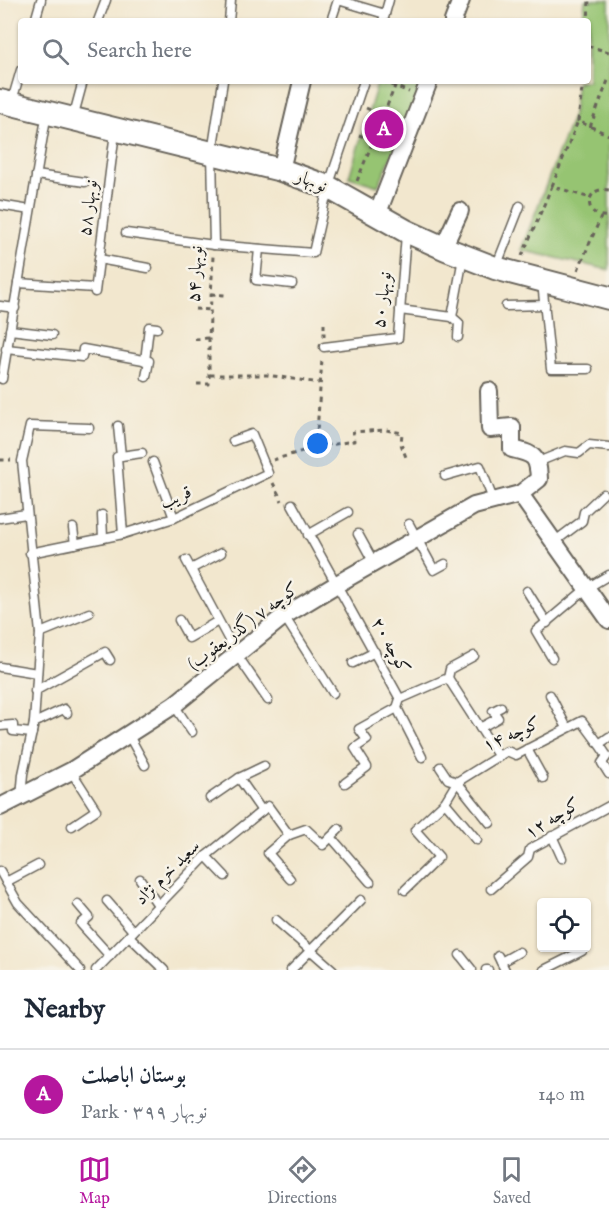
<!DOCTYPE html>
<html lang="en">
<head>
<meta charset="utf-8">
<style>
	body { margin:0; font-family:"IM FELL English",Amiri,serif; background:#f2f2f3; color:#1f2937 }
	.controls { position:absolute; right:18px; bottom:18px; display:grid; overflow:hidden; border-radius:6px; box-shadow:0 2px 4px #0004 }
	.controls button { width:54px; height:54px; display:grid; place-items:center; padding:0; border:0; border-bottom:2px solid #e0e1e3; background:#fff; color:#1f2937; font:30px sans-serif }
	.you { position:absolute; left:318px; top:444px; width:21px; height:21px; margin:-15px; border:4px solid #fff; border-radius:50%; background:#1a73e8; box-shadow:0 0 0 9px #1a73e833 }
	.badge { display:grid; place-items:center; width:39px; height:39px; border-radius:50%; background:#b5179e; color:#fff; font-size:20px; font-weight:700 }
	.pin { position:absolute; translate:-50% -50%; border:3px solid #fff; box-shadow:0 2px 6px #0006 }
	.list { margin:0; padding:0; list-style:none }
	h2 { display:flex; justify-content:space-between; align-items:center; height:78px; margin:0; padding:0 24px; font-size:26px }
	h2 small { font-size:20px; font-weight:400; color:#747a83 }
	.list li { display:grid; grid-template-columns:39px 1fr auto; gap:18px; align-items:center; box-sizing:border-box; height:90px; padding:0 24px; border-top:2px solid #e0e1e3 }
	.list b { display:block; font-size:22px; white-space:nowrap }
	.list p { margin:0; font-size:20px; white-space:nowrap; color:#747a83 }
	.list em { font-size:20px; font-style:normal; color:#747a83 }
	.icon { flex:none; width:33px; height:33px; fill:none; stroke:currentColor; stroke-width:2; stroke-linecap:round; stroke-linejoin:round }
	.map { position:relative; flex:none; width:609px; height:970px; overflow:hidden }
	.search { position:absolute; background:#fff; box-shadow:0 2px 4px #0004; left:18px; right:18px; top:18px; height:66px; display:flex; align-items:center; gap:15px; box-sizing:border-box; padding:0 21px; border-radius:6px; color:#747a83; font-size:22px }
	.sheet { height:168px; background:#fff }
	nav { display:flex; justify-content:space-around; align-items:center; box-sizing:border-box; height:84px; border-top:2px solid #e0e1e3; background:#fff; font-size:16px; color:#747a83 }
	nav a { display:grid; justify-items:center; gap:3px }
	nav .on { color:#b5179e }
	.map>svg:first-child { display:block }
</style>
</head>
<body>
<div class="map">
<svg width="609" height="970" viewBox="0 0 609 970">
	<rect width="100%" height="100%" fill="#f7f3e8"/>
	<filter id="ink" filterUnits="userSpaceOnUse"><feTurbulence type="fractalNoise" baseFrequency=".0167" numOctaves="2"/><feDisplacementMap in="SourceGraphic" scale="12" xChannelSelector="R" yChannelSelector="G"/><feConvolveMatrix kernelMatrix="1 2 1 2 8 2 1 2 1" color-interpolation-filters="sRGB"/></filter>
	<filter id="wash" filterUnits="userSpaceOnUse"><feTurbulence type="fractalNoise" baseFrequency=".008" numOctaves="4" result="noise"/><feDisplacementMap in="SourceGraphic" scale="24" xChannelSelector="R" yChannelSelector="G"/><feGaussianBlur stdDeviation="1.35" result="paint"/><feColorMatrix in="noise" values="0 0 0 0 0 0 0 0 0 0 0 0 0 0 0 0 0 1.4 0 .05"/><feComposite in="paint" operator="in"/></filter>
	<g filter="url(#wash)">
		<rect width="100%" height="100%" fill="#f2e7ce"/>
		<g fill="#96c472" stroke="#597047" stroke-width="1.5">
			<path d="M585 0H609V270L521 250 573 115 577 81H588V21H583Z"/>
			<path d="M378 81H426L378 186 349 177Z"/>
		</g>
	</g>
	<g filter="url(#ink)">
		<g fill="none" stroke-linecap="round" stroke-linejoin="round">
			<defs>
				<g id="lane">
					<path d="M338 0 385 14"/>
					<path d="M35 21 41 0"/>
					<path d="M98 21 106 0"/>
					<path d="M229 21 231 0"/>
					<path d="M331 21 338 0"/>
					<path d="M383 21 389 0"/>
					<path d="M11 104 21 70"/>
					<path d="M73 118 83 81"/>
					<path d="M36 175 85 182"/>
					<path d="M0 205 30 210"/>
					<path d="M126 233 214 245 313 253 328 187 364 81"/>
					<path d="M214 245 212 153 223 81"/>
					<path d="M259 249 256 280 292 284"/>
					<path d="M99 259 148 268"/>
					<path d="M496 267 520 206"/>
					<path d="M542 282 551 369H588"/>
					<path d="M18 283 95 288"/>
					<path d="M95 292 115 132"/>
					<path d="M0 306 15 308"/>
					<path d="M506 306 545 305"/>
					<path d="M400 310 452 317 459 323 458 337"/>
					<path d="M452 317 463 258"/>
					<path d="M10 330 52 335"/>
					<path d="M324 347 398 338 406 234"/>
					<path d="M6 349 82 357 83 349 149 361 146 377"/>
					<path d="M145 361 149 327 157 328"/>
					<path d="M0 378 2 379 47 112"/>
					<path d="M118 426 121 456 117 457 123 534"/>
					<path d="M121 456 142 453"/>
					<path d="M153 462 174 518"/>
					<path d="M538 462 565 451 579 453 589 445 609 447"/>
					<path d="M445 476 480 466 494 502"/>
					<path d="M292 504 400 699 397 708 422 757"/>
					<path d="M102 515 103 538"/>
					<path d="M0 518 26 514"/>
					<path d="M409 524 434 570 445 564"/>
					<path d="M73 528 75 544"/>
					<path d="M358 534 374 563"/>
					<path d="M308 535 348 512"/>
					<path d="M554 542 582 521 584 512 603 494"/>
					<path d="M30 553 123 534 174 518 268 473 252 434 233 441"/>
					<path d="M186 560 237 655 268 700"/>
					<path d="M191 569 221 553"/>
					<path d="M527 591 547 623"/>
					<path d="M284 616 333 693"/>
					<path d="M179 620 189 638 218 621"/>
					<path d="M40 633 89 613"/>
					<path d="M552 658 536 631 587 588 609 575"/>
					<path d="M353 663 375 652"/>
					<path d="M0 667 37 673"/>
					<path d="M448 678 499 757"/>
					<path d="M35 691 105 652 110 660"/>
					<path d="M550 695 567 728"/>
					<path d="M400 699 448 678 450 669 474 656"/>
					<path d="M174 705 192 732"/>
					<path d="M34 723 64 709 67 713"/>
					<path d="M0 726 13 725V731L32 733"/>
					<path d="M480 728 498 718 493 711 501 707"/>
					<path d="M128 734 145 765"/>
					<path d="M599 744 607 756 602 763 609 774"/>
					<path d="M527 749 543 778"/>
					<path d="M440 767 448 779 457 782 490 823"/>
					<path d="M71 771 96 810 72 826"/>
					<path d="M239 778 262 811"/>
					<path d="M345 783 367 767 355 748 367 740 359 729 397 708"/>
					<path d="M21 798 23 774 34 723 40 633 22 461 30 426 89 428"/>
					<path d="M210 798 239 778 264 766"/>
					<path d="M445 802 477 840"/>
					<path d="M552 836 562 858"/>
					<path d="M331 837 370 882"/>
					<path d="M206 856 225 876"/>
					<path d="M0 871 18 903 80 970"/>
					<path d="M140 879 158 905"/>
					<path d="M290 879 268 853 289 835 306 829 323 845 339 829"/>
					<path d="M6 882 38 865"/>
					<path d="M491 889 528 857 530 849 609 806"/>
					<path d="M405 890 439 857 415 830 445 802 457 782 507 751 516 755 582 721 599 744 609 737"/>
					<path d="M107 901 133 931"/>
					<path d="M78 904 89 917 81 924 110 956"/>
					<path d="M276 920 333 970"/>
					<path d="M129 936 164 970"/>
					<path d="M460 955 472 970"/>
					<path d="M498 956 505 970"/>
					<path d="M501 962 519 952"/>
					<path d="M96 970 206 856 268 806 289 835"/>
					<path d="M291 970 361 900"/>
					<path d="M486 970H488"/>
					<path d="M544 970 582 951 580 948"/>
				</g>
				<g id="street">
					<path d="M453 21 461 0"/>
					<path d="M281 170 302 81"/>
					<path d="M377 215 429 81"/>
					<path d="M443 248 460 211"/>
					<path d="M489 391 490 429 512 427V449C534 454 538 456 539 479L520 494 609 620"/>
					<path d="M0 807 71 771 174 705 284 616 337 584 474 506 520 494"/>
				</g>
				<path id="secondary" d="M0 101 281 170 328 187 406 231 446 249 495 268 609 298"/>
			</defs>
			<use href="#lane" stroke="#67635a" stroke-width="11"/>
			<use href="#street" stroke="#67635a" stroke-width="20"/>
			<use href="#secondary" stroke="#67635a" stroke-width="26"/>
			<g stroke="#67635a" stroke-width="3" stroke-dasharray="4.5 4.5" stroke-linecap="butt">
				<path d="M588 24 589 0"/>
				<path d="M588 46 609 52"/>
				<path d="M383 81 409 92"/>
				<path d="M583 81 578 121 609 135"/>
				<path d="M366 108 398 122"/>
				<path d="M590 127 609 78"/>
				<path d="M359 135 389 147"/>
				<path d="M357 181 397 81"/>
				<path d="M552 186 578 121"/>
				<path d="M609 190C584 185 582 219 609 216"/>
				<path d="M522 256 552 186 590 198"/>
				<path d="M578 270 601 217"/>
				<path d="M211 294 225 295"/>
				<path d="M195 309 211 310"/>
				<path d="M324 337V324"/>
				<path d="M195 339 209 338"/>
				<path d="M210 375H267L319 383"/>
				<path d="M197 384H209V338L213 256"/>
				<path d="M316 447 322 359"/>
				<path d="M0 460H11"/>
				<path d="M273 460 316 447 354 441 353 432 386 430 402 433 401 444 407 460"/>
				<path d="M273 483 282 501"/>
			</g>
			<use href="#lane" stroke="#fff" stroke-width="8"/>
			<use href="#street" stroke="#fff" stroke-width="16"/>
			<use href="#secondary" stroke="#fff" stroke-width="22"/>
		</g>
	</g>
	<g text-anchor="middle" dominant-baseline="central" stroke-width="5" stroke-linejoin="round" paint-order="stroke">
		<g font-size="18" fill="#1c1c1c" stroke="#f7f3e8">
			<text transform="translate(311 182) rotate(22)">نوبهار</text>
			<text transform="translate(89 208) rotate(-83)">نوبهار ۵۸</text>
			<text transform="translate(196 274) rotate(-87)">نوبهار ۵۴</text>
			<text transform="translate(383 300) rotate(-83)">نوبهار ۵۰</text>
			<text transform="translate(176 498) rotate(-23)">قریب</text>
			<text transform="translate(244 627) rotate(-37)">کوچه ۷ (گذر یعقوب)</text>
			<text transform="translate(390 646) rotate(61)">کوچه ۲۰</text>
			<text transform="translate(512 735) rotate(-24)">کوچه ۱۴</text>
			<text transform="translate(553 819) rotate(-32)">کوچه ۱۲</text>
			<text transform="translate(168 873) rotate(-45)">سعید خرم نژاد</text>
		</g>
	</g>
</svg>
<div class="controls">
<button><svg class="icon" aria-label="locate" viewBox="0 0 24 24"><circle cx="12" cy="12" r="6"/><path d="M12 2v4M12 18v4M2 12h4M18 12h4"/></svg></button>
</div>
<div class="you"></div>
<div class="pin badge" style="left:384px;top:129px">A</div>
<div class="search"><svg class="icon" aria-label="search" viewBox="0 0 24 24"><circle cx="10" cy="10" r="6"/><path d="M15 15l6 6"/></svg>Search here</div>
</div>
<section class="sheet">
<h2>Nearby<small></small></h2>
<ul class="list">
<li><span class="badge">A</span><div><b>بوستان اباصلت</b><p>Park · نوبهار ۳۹۹</p></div><em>140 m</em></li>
</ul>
</section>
<nav>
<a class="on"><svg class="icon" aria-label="map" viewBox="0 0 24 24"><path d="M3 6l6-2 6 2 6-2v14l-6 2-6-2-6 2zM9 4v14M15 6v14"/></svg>Map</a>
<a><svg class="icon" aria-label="directions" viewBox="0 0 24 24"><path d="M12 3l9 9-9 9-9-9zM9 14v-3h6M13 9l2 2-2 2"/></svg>Directions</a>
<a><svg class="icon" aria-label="saved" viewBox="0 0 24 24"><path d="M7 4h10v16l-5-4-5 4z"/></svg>Saved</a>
</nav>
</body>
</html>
